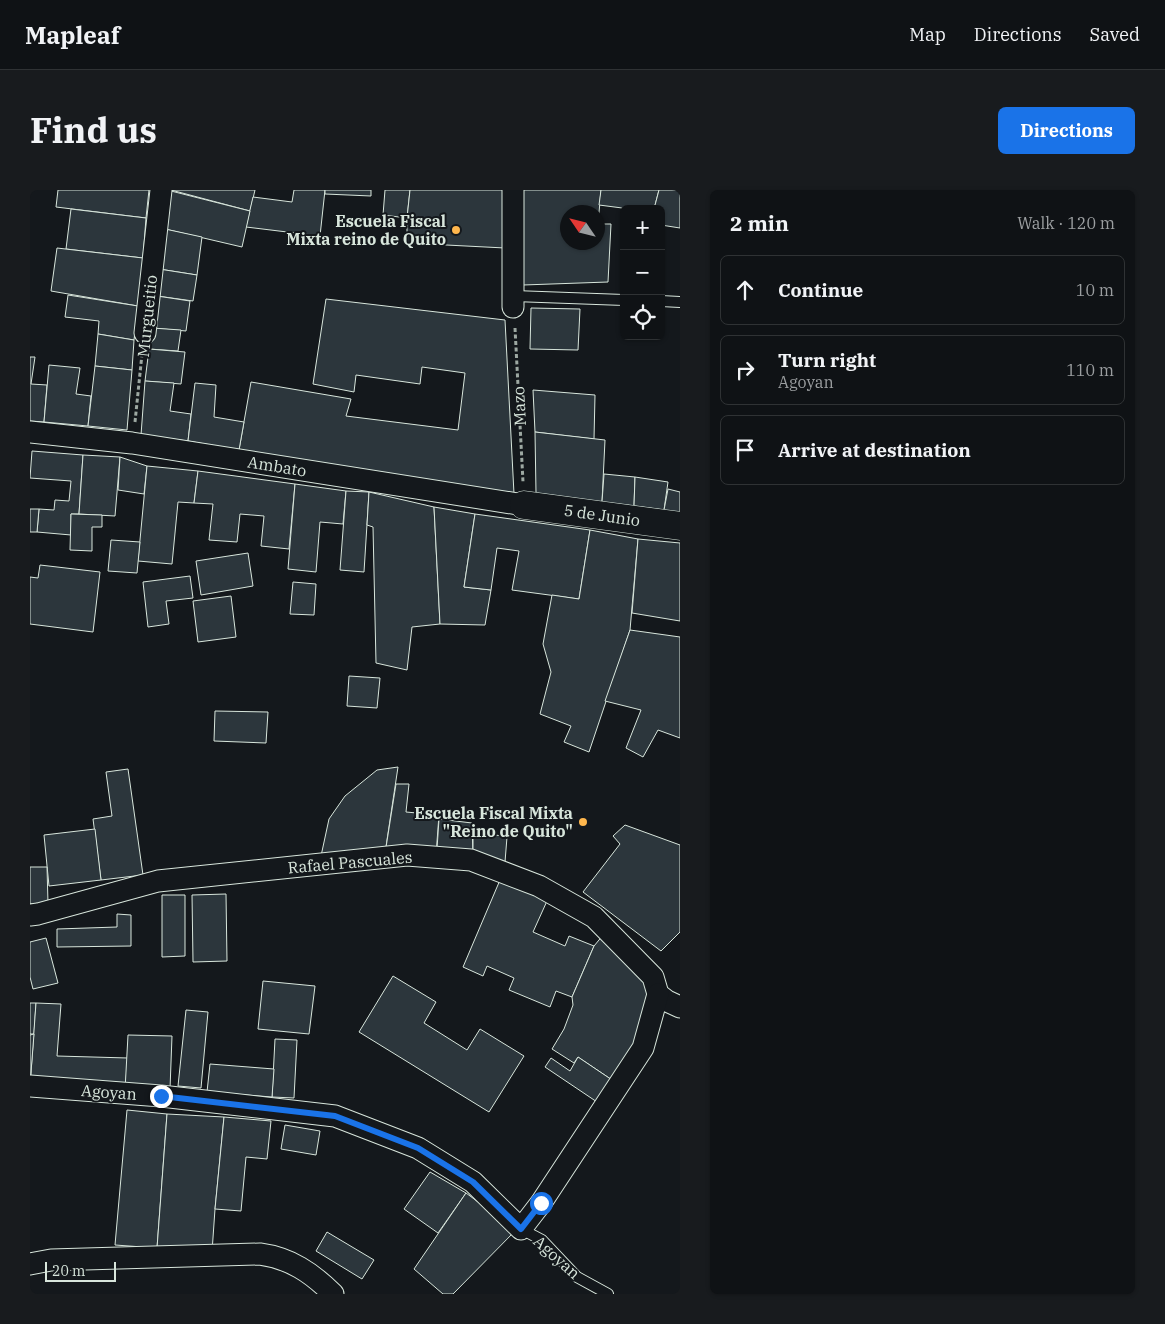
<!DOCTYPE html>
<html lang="en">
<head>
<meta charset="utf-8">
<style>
	body { margin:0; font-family:"IBM Plex Serif",serif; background:#181b1e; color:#f1f3f6 }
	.controls { position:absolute; right:15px; top:15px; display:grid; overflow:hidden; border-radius:8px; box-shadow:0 1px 4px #0004 }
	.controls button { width:45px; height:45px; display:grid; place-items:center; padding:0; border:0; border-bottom:1px solid #2f3234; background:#0f1215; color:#f1f3f6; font:25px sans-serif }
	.compass { position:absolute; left:530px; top:15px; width:45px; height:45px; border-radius:50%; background:#0f1215; box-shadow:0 1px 4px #0004; rotate:305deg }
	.scale { position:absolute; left:15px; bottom:12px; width:71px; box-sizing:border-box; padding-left:5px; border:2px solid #d8e6dc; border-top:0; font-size:14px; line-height:18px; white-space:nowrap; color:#d8e6dc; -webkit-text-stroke:4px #14181c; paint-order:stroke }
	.stop { position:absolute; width:15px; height:15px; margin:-11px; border:4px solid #1a73e8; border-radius:50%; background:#fff }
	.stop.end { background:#1a73e8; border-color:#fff; box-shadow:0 1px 5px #0008 }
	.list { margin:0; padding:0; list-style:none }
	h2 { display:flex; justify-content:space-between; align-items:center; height:65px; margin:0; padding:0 20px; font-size:21px }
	h2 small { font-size:16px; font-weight:400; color:#9b9ea0 }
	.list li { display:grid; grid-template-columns:32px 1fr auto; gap:15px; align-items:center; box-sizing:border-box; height:70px; margin:0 10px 10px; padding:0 10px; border:1px solid #2f3234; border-radius:8px }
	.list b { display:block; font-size:19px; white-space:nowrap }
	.list p { margin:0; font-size:16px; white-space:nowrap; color:#9b9ea0 }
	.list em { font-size:16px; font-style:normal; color:#9b9ea0 }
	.icon { flex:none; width:28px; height:28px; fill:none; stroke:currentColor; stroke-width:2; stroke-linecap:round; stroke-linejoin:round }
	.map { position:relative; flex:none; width:650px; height:1104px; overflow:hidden; border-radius:8px }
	header { display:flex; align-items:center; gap:30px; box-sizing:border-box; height:70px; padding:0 25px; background:#0f1215; border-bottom:1px solid #2f3234 }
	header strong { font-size:24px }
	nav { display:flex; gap:28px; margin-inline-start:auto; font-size:18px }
	.intro { display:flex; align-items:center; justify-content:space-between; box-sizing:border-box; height:120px; padding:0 30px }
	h1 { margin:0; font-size:35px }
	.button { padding:12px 22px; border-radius:8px; background:#1a73e8; color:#fff; font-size:18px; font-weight:700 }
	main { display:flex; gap:30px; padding:0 30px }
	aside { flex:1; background:#0f1215; border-radius:8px; box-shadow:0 1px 4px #0004 }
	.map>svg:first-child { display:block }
</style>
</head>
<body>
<header>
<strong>Mapleaf</strong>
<nav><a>Map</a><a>Directions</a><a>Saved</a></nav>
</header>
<div class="intro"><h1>Find us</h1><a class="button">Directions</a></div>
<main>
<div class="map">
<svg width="650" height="1104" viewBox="0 0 650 1104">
	<rect width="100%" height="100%" fill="#14181c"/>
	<g fill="#2c363c" stroke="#d8e6dc" fill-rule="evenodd">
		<path d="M28 0H119L116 28 26 17Z"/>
		<path d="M141 0H225L220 21Z"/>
		<path d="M264 0H295L290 46 216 37 223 7 262 12Z"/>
		<path d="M295 0H341V6L295 4Z"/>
		<path d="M355 0H380L377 28 353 25Z"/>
		<path d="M380 0H475V58L377 53V28Z"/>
		<path d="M493 0H571L568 34H581L578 92 493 95ZM538 22H568V52H538Z"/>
		<path d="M571 0H629L624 19H600L569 15Z"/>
		<path d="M629 0H650V38L631 35V19H624Z"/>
		<path d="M141 1 220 21 212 57 135 39Z"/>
		<path d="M41 19 116 28 113 68 36 59Z"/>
		<path d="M135 39 172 47 167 85 129 79Z"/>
		<path d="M27 58 113 68 108 116 21 101Z"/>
		<path d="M129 79 167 85 163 111 127 106Z"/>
		<path d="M38 105 108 116 104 150 68 144 69 131 35 127Z"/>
		<path d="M127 106 160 111 156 141 122 138Z"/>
		<path d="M296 109 475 130 484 304 209 260 221 192 321 209 316 226 428 240 435 183 392 177 390 194 326 185 324 202 283 194Z"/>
		<path d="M501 118 550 119 548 160 500 159Z"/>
		<path d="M122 138 151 140 148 161 119 159Z"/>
		<path d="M68 144 104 150 102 180 65 176Z"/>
		<path d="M119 159 155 162 151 194 115 191Z"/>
		<path d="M0 167H5L1 194 17 195 14 232 0 231Z"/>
		<path d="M19 175 50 178 46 204 61 206 58 236 14 232Z"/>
		<path d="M65 176 102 180 97 240 58 236Z"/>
		<path d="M115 191 144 193 140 221 161 224 158 251 111 245Z"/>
		<path d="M165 193 186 195 184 227 214 232 209 260 158 251Z"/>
		<path d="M503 200 565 205 564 249 505 242Z"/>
		<path d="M505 242 575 250 572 312 506 303Z"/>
		<path d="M2 261 53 265 49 324H41V345L7 342 9 319 24 320 25 310 39 311 41 291 0 288Z"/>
		<path d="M53 265 90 267 85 326 49 324Z"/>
		<path d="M90 267 117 276 114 304 88 300Z"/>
		<path d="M117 276 168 281 164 313 148 312 142 374 108 371Z"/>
		<path d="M168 281 265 294 259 359 231 356 234 326 210 324 207 352 179 350 183 314 164 313Z"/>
		<path d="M574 284 605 287 604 316 572 312Z"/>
		<path d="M605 287 638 292 634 320 604 316Z"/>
		<path d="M265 294 316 301 313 334 290 332 286 382 258 379Z"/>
		<path d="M638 299 650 302V323L634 320Z"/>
		<path d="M316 301 339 302 334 382 310 380Z"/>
		<path d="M339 302 404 317 410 434 382 437 377 480 346 473 343 337 337 335Z"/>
		<path d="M404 317 445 324 434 397 461 400 455 435 410 434Z"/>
		<path d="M0 319H9L7 342H0Z"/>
		<path d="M41 324 72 325V337H62V361L40 360Z"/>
		<path d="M445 324 560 340 549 409 482 400 489 361 467 358 461 400 434 397Z"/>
		<path d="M560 340 608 349 600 440 559 562 534 552 541 536 510 524 521 482 513 454 522 405 549 409Z"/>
		<path d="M608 349 650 353V431L602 423Z"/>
		<path d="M81 350 110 352 107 383 78 381Z"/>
		<path d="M218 363 223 396 171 405 166 371Z"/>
		<path d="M10 375 70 382 63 442 0 434V387L8 388Z"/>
		<path d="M160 386 163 408 136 411 139 434 118 437 113 392Z"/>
		<path d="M263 392 286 394 284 425 260 424Z"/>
		<path d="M201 406 206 447 168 452 163 411Z"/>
		<path d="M600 440 650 447V548L628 540 613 567 596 558 611 520 575 511Z"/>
		<path d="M319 486 350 488 347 518 317 516Z"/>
		<path d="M185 521 238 522 236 553 184 551Z"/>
		<path d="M368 577 354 670 291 666 299 629 315 606 347 580Z"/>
		<path d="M98 579 113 685 71 690 63 629 82 626 76 582Z"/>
		<path d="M366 594H379L376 622 409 625 406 665 354 670Z"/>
		<path d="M409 629 442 633 443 665 407 659Z"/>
		<path d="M595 635 650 655V742L631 761 553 702 590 654 583 646Z"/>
		<path d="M65 639 71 690 19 696 14 645Z"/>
		<path d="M443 641 477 647 475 672 443 665Z"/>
		<path d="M0 677H17L18 713 0 714Z"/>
		<path d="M470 690 517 711 503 742 535 756 539 746 564 756 542 807 526 801 520 817 479 800 484 788 457 776 453 786 433 777Z"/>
		<path d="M196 704 197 771 163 772 162 705Z"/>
		<path d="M132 705H155V766L132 767Z"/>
		<path d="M87 724 101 725V756L27 757V739L87 737Z"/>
		<path d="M574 744 626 786 621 856 588 894 548 867 544 873 522 859 534 839 543 815 542 807 564 756Z"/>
		<path d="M16 748 28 793 3 799 0 787V752Z"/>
		<path d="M363 786 406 812 394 833 437 860 450 839 494 866 459 922 329 842Z"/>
		<path d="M233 791 285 796 279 844 228 839Z"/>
		<path d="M0 813H6L4 844H0Z"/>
		<path d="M6 813 31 814 27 866 98 868 95 900 0 896Z"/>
		<path d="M156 820 178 822 171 898 148 896Z"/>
		<path d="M4 844 0 895V845Z"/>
		<path d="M98 845 142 846 140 899 95 900Z"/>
		<path d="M245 849 267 850 264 908 242 907Z"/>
		<path d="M548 867 588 894 573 916 515 877 521 868 540 881Z"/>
		<path d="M180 874 244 879 242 907 177 902Z"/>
		<path d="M97 920 137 924 127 1058 85 1055Z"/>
		<path d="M137 924 194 927 185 1019 182 1062 127 1058Z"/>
		<path d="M194 927 241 931 237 969 216 967 211 1021 185 1019Z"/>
		<path d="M255 935 290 941 286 965 251 959Z"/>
		<path d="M400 982 436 1003 408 1043 374 1019Z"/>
		<path d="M436 1003 486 1040 423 1104H413L384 1079Z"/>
		<path d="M297 1042 344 1070 332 1089 286 1061Z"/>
	</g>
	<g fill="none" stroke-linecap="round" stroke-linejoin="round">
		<defs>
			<g id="lane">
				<path d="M484 106 594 110"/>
				<path d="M631 111 650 112"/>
				<path d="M491 1039 512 1050 547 1087 578 1104"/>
			</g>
			<g id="street">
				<path d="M483 0V117"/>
				<path d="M115 143 131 0"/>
				<path d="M0 242 102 253 494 315"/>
				<path d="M0 725 8 724 128 691 377 665 441 670 509 696 564 727 623 787 628 804 637 811 650 817"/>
				<path d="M0 896 131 906 305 926 388 958 443 992 491 1039 511 1013 613 858 628 804"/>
				<path d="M0 1074 21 1070 230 1064C260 1068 282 1083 303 1104"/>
			</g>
			<path id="secondary" d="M494 315 650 336"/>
		</defs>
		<use href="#lane" stroke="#d8e6dc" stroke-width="12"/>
		<use href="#street" stroke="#d8e6dc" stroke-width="23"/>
		<use href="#secondary" stroke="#d8e6dc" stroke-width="29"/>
		<g stroke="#9da8a2" stroke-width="3" stroke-dasharray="4 2.5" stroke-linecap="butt">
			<path d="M485 138 493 292"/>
			<path d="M105 232 112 164"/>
		</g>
		<use href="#lane" stroke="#14181c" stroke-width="10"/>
		<use href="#street" stroke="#14181c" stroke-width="21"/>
		<use href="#secondary" stroke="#14181c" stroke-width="28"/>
	</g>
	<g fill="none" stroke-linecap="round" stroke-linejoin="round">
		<path stroke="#1a73e8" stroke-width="6" d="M131 906 305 926 388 958 443 992 491 1039 511 1013"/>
	</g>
	<g fill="#ffb74d" stroke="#14181c" stroke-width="2">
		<circle cx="426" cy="40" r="5"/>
		<circle cx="553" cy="632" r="5"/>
	</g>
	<g text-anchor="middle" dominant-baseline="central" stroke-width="4" stroke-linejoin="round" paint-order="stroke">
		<g font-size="16" font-weight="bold" fill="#d8e6dc" stroke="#14181c" text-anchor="end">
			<text x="416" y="31">Escuela Fiscal<tspan x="416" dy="18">Mixta reino de Quito</tspan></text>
			<text x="543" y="623">Escuela Fiscal Mixta<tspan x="543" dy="18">"Reino de Quito"</tspan></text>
		</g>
		<g font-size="16" fill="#d8e6dc" stroke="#14181c">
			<text transform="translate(117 126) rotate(-84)">Murgueitio</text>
			<text transform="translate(489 216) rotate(-93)">Mazo</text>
			<text transform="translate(247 276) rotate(9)">Ambato</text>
			<text transform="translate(572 325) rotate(8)">5 de Junio</text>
			<text transform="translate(320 672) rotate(-5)">Rafael Pascuales</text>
			<text transform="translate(79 902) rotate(4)">Agoyan</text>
			<text transform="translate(527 1067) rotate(42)">Agoyan</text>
		</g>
	</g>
</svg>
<div class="controls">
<button>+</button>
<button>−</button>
<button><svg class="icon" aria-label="locate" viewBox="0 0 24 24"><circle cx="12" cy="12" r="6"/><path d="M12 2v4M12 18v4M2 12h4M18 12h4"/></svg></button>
</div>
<svg class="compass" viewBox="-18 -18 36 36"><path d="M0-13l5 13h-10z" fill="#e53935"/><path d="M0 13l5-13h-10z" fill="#9b9ea0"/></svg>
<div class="scale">20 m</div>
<div class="stop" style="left:511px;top:1013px"></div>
<div class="stop end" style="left:131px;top:906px"></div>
</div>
<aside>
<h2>2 min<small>Walk · 120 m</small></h2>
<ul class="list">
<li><svg class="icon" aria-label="ahead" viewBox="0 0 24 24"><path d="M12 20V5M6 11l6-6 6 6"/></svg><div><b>Continue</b></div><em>10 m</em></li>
<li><svg class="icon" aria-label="right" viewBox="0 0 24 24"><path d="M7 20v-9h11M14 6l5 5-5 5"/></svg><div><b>Turn right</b><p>Agoyan</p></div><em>110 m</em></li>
<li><svg class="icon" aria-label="arrive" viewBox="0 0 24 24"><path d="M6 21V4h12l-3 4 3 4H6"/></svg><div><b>Arrive at destination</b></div></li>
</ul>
</aside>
</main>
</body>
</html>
